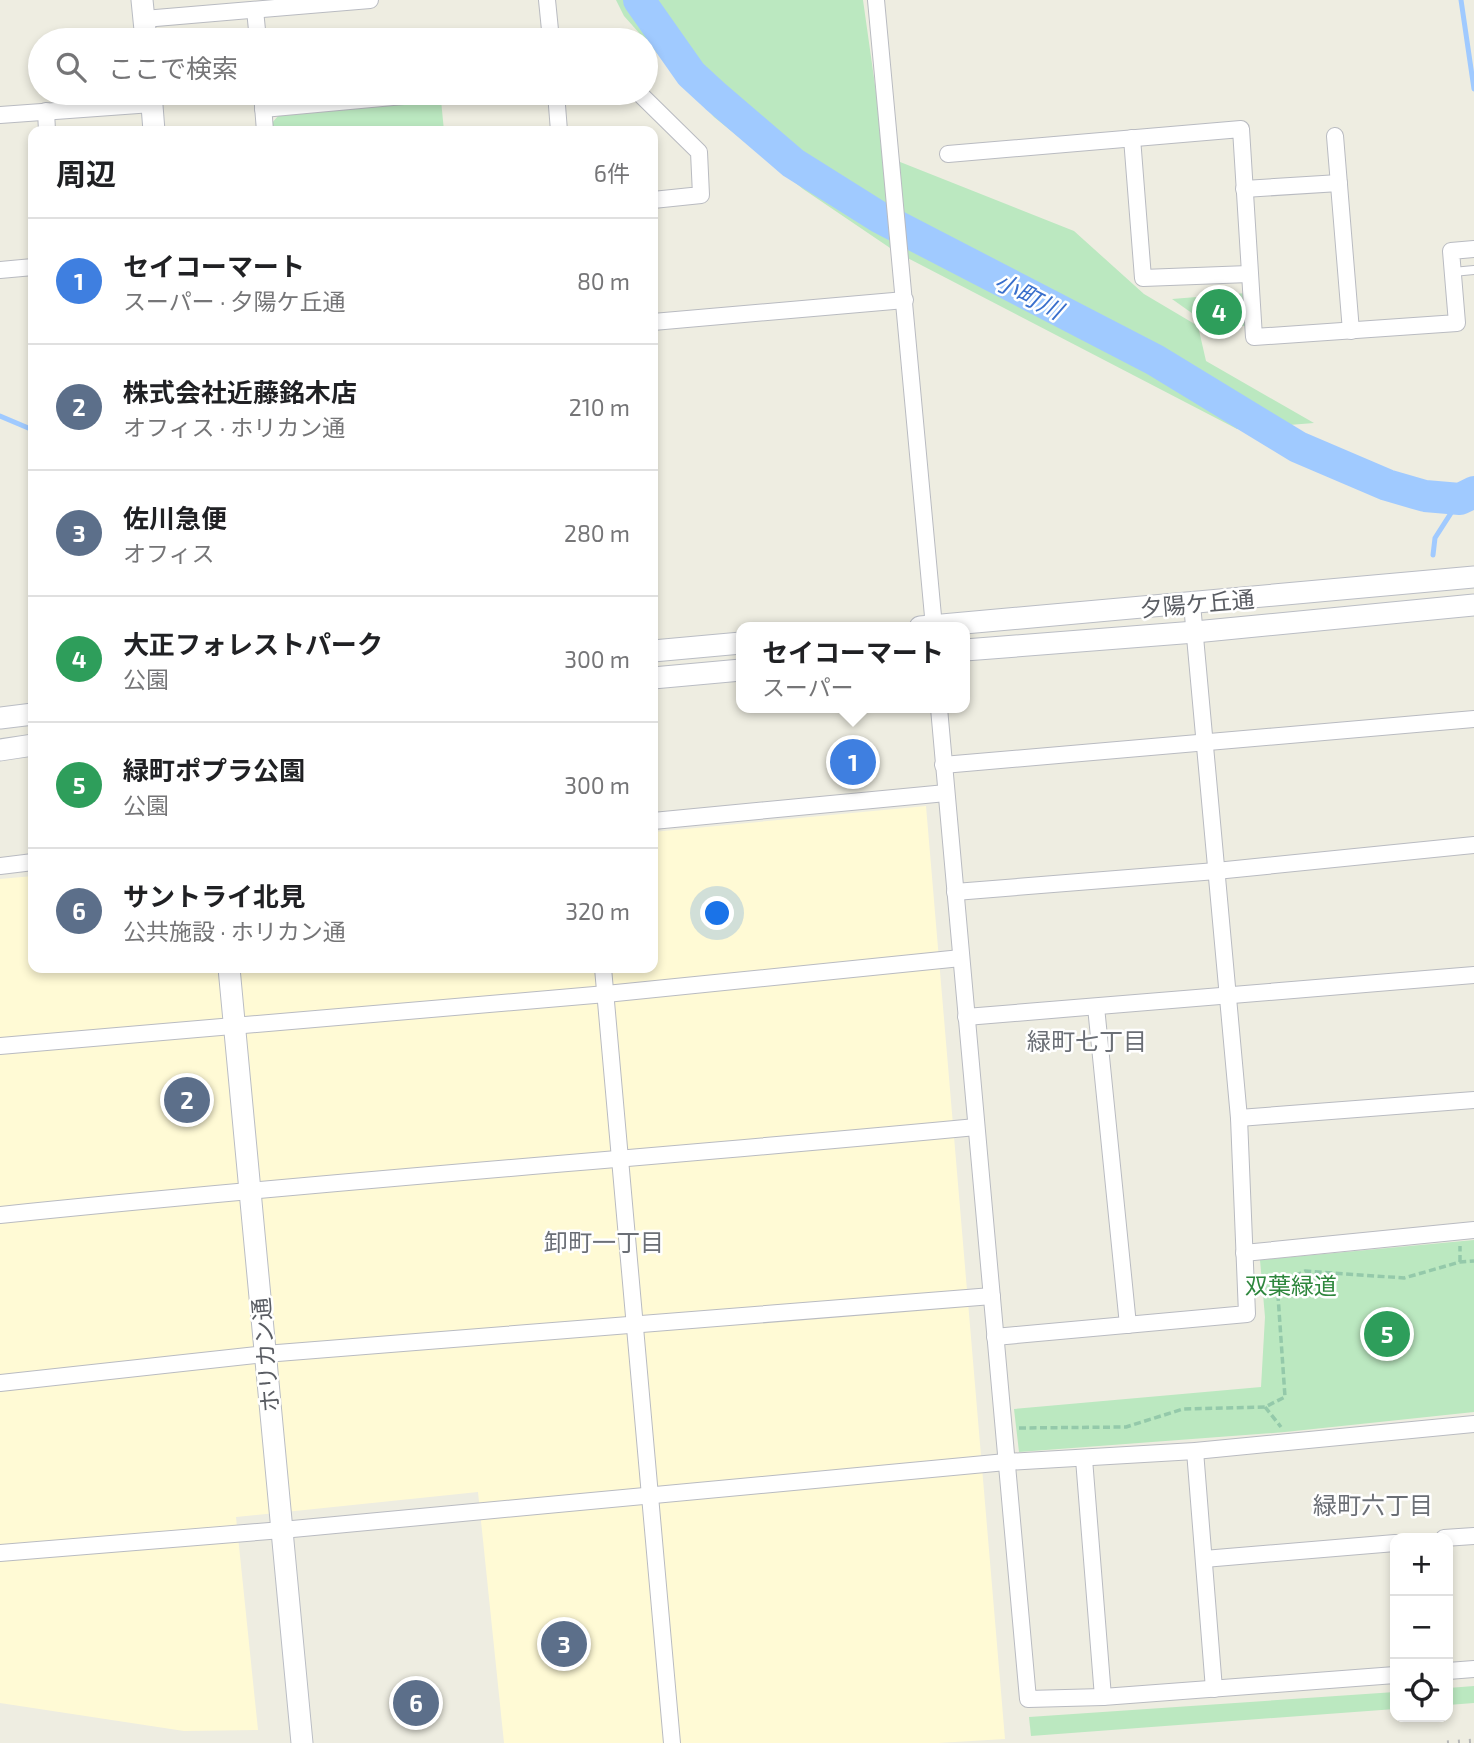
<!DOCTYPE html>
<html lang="ja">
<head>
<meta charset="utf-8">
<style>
	body { margin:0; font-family:"Exo 2","Noto Sans JP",sans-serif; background:#f6f6f6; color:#202124 }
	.controls { position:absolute; right:21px; bottom:21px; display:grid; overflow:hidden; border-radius:14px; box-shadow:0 4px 10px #0003 }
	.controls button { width:63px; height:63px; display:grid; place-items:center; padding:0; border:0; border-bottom:2px solid #e0e0e0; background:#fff; color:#202124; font:35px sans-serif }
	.you { position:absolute; left:718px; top:914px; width:24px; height:24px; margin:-18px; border:5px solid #fff; border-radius:50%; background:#1a73e8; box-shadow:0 0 0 10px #1a73e833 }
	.badge { display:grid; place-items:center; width:46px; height:46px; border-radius:50%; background:#f7491e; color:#fff; font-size:23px; font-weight:700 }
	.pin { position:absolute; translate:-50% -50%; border:4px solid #fff; box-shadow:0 2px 7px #0006 }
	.popup { position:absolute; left:736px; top:622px; width:234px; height:91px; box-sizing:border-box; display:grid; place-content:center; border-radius:14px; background:#fff; filter:drop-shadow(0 2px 5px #0005); font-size:23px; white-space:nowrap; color:#757577 }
	.popup b { font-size:26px; color:#202124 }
	.popup::after { content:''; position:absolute; left:50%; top:100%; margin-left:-14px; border:14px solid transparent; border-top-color:#fff }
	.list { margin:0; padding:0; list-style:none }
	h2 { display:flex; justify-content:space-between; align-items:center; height:91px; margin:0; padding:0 28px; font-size:30px }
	h2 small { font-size:23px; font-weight:400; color:#757577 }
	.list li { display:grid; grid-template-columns:46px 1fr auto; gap:21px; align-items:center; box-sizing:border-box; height:126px; padding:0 28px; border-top:2px solid #e0e0e0 }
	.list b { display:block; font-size:26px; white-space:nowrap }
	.list p { margin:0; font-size:23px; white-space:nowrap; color:#757577 }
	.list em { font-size:23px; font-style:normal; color:#757577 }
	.icon { flex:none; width:38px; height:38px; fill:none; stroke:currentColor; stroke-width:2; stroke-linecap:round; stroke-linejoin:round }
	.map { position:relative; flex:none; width:1474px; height:1743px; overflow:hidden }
	.search { position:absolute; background:#fff; box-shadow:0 4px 10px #0003; left:28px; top:28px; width:630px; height:77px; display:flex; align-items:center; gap:18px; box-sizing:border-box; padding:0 24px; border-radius:38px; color:#757577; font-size:26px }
	.panel { position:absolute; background:#fff; box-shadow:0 4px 10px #0003; left:28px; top:126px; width:630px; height:847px; border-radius:14px }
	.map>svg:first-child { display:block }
</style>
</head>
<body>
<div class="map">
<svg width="1474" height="1743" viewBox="0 0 1474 1743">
	<rect width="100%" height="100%" fill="#eeede1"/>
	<path fill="#fffad5" d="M926 806 1005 1739 938 1743H504L478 1492 236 1517 258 1730 184 1731 0 1703V879L33 876V968H653V832Z"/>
	<g fill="#bbe8c0">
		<path d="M616 0H863L885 156 1074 231 1144 294 1198 326 1206 361 1314 423 1237 429 896 252 803 189 714 117 624 16Z"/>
		<path d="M441 100 444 131H271L270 125 279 115Z"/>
		<path d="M1246 293 1248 326H1210L1172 299Z"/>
		<path d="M1474 1240V1412L1285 1432 1019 1452 1014 1409 1261 1387 1265 1317 1260 1260Z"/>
		<path d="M1474 1686V1703L1448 1705V1688Z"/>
		<path d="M1395 1692V1709L1031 1736 1029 1717Z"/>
	</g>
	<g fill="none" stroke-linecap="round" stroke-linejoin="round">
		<g stroke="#a0caff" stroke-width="5">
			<path d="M1461 0 1474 89"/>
			<path d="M0 416 33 430"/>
			<path d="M1433 555 1435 538 1460 499"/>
		</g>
		<path stroke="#a0caff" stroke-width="32" d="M639 0 691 74 716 97 793 163 879 217 1155 360 1298 447 1387 485 1425 496 1460 499 1474 492"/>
		<defs>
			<path id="lane" d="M1453 272 1474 270"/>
			<g id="street">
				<path d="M547 0 551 40"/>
				<path d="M876 0 934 627"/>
				<path d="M255 10 258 40"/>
				<path d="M144 19 370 0"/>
				<path d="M262 93 265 131"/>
				<path d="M556 93 559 131"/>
				<path d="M639 93 699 152 701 195 653 200"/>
				<path d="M263 109 436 93"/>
				<path d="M46 111 47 131"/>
				<path d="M0 115 152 104"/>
				<path d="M1335 136 1351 331"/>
				<path d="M1132 138 1143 278 1249 274"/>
				<path d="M948 154 1241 129 1254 337 1457 323 1451 251 1474 249"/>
				<path d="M1244 189 1339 183"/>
				<path d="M0 270 33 267"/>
				<path d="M653 322 905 300"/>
				<path d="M939 708 1028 1699 1103 1697 1395 1675"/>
				<path d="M943 765 1474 719"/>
				<path d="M653 821 946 793"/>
				<path d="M0 866 33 862"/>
				<path d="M955 892 1216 871 1474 845"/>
				<path d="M603 968 672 1743"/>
				<path d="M1096 1007 1128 1325"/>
				<path d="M966 1017 1474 975"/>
				<path d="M0 1046 606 994 961 958"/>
				<path d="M1239 1118 1474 1100"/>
				<path d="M0 1215C325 1181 651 1158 976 1127"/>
				<path d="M1244 1253 1474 1230"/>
				<path d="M995 1337 1247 1314 1239 1118 1192 604"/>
				<path d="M0 1383 265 1354 992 1296"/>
				<path d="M1195 1451 1214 1689"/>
				<path d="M1084 1459 1103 1697"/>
				<path d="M1444 1538 1474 1536"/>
				<path d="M0 1553 282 1530 1006 1462 1195 1451 1474 1424"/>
				<path d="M1204 1559 1395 1543"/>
				<path d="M1448 1671 1474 1669"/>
			</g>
			<g id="secondary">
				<path d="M142 0 146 40"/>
				<path d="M151 93 154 131"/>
				<path d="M920 627 1474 577"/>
				<path d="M965 650 1195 632 1474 605"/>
				<path d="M653 651 741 643"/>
				<path d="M653 678 741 670"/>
				<path d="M0 718 33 714"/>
				<path d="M0 750 33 745"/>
				<path d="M229 968 302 1743"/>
			</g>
		</defs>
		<use href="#lane" stroke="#b9bbc1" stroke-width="10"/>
		<use href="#street" stroke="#b9bbc1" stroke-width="18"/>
		<use href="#secondary" stroke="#babdc4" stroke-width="23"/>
		<g stroke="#94c9aa" stroke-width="3.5" stroke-dasharray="7 3.5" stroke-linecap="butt">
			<path d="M1460 1262V1246"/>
			<path d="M1265 1407 1281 1427"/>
			<path d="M1019 1428 1126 1427 1183 1409 1265 1407 1285 1397 1278 1296 1291 1278 1305 1271 1404 1278 1460 1262 1474 1261"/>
		</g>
		<use href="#lane" stroke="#fff" stroke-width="8"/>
		<use href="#street" stroke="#fff" stroke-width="16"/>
		<use href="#secondary" stroke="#fff" stroke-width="21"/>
		<path stroke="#b5b6b6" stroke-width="5" stroke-dasharray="2 9" stroke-linecap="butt" d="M1447 1743 1474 1741"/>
	</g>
	<g text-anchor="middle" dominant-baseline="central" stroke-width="5" stroke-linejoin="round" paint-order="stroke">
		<g font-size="23" fill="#5a5d63" stroke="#fff">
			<text transform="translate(1197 603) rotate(-5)">夕陽ケ丘通</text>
			<text transform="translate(265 1355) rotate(-95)">ホリカン通</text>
		</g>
		<g font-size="23" fill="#2e873d" stroke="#fff">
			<text x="1291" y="1285">双葉緑道</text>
		</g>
		<g font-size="24" font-style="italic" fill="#396fcc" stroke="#fff">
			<text transform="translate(1029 295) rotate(27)">小町川</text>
		</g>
		<g font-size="24" fill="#6b6f76" stroke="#fff">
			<text x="1087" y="1040">緑町七丁目</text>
			<text x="604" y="1241">卸町一丁目</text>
			<text x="1373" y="1504">緑町六丁目</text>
		</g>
	</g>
</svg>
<div class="controls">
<button>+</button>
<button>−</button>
<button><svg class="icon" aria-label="locate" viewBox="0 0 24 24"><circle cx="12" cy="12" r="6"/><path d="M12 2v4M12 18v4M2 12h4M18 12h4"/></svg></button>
</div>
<div class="you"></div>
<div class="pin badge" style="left:853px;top:762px;background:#3f7fe0">1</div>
<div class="popup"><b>セイコーマート</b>スーパー</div>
<div class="pin badge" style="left:187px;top:1100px;background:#5c6f8a">2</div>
<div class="pin badge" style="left:564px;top:1644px;background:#5c6f8a">3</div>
<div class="pin badge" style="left:1219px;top:312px;background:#2e9e5b">4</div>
<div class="pin badge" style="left:1387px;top:1334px;background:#2e9e5b">5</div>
<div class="pin badge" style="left:416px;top:1703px;background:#5c6f8a">6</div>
<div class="search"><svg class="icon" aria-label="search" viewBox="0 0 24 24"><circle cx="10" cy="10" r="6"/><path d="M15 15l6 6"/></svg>ここで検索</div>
<section class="panel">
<h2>周辺<small>6件</small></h2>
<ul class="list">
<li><span class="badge" style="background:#3f7fe0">1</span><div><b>セイコーマート</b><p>スーパー · 夕陽ケ丘通</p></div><em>80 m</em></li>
<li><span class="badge" style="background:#5c6f8a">2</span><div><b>株式会社近藤銘木店</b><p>オフィス · ホリカン通</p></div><em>210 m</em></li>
<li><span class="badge" style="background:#5c6f8a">3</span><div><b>佐川急便</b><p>オフィス</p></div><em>280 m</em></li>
<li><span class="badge" style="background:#2e9e5b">4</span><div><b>大正フォレストパーク</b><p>公園</p></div><em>300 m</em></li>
<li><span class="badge" style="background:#2e9e5b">5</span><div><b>緑町ポプラ公園</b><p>公園</p></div><em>300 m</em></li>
<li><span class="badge" style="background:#5c6f8a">6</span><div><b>サントライ北見</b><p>公共施設 · ホリカン通</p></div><em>320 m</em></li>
</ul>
</section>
</div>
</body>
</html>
